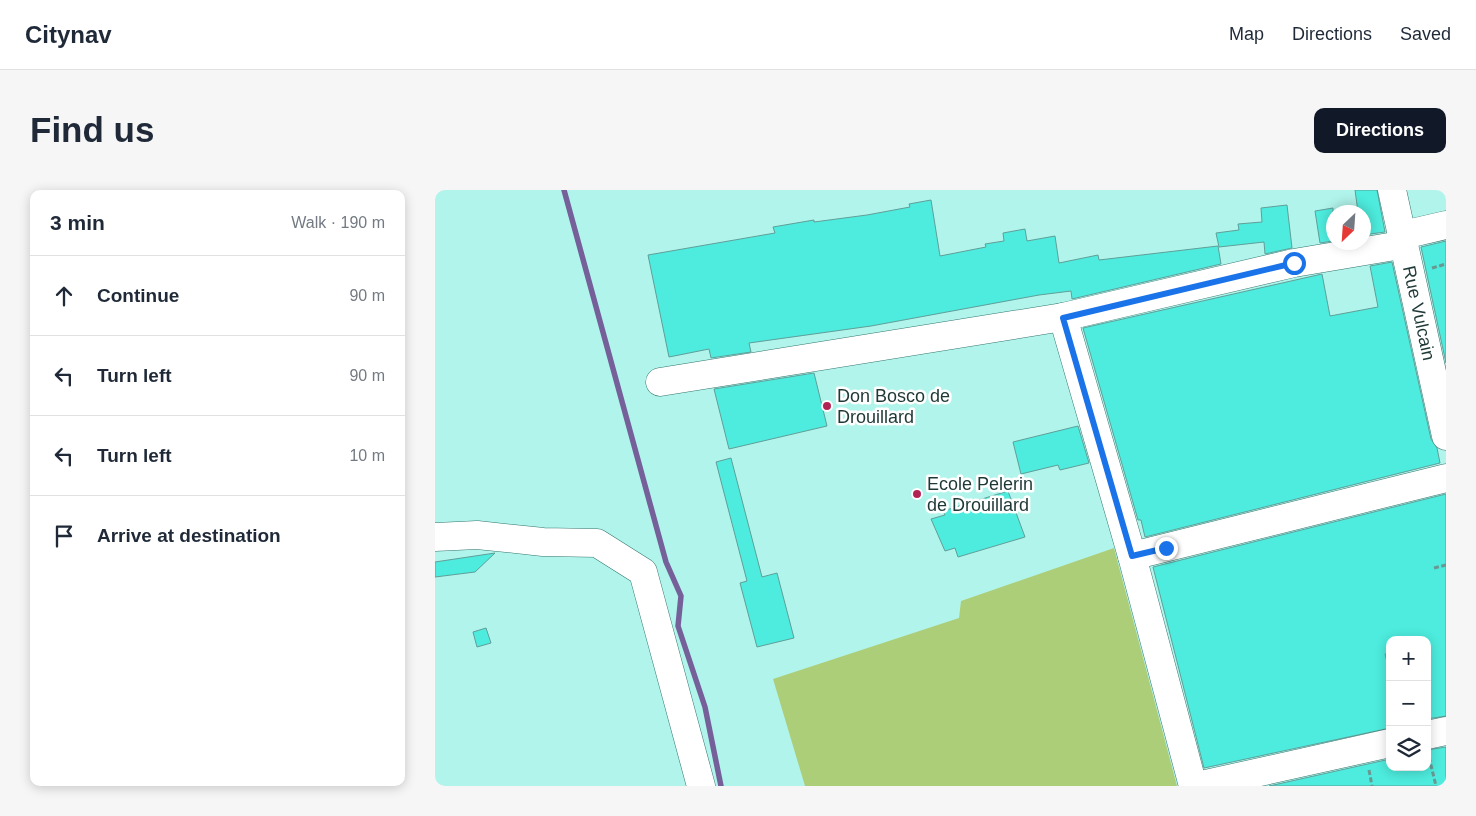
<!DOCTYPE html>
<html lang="en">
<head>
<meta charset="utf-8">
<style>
	body { margin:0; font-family:Arial,sans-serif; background:#f6f6f7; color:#1f2937 }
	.controls { position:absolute; right:15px; bottom:15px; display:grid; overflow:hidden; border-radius:10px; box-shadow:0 2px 12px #0003 }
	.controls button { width:45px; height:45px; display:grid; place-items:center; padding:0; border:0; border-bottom:1px solid #e0e1e3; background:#fff; color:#1f2937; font:25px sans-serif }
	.compass { position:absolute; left:891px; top:15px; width:45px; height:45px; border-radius:50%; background:#fff; box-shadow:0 2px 12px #0003; rotate:205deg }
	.stop { position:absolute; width:15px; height:15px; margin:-11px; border:4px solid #1a73e8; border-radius:50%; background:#fff }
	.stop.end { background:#1a73e8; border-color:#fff; box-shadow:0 1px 5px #0008 }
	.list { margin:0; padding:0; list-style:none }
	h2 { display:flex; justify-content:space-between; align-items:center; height:65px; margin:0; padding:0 20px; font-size:21px }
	h2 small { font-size:16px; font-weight:400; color:#747a83 }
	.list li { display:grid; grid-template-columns:32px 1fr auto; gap:15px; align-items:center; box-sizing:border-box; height:80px; padding:0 20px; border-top:1px solid #e0e1e3 }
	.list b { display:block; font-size:19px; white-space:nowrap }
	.list em { font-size:16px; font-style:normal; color:#747a83 }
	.icon { flex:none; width:28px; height:28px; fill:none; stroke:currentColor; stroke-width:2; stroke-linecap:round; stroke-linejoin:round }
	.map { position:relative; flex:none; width:1011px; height:596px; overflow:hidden; border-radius:10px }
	header { display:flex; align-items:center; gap:30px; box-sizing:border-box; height:70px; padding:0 25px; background:#fff; border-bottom:1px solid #e0e1e3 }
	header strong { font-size:24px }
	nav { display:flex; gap:28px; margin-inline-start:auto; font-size:18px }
	.intro { display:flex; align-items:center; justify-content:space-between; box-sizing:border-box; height:120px; padding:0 30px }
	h1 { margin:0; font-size:35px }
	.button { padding:12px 22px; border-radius:10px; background:#111827; color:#fff; font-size:18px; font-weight:700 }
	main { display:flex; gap:30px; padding:0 30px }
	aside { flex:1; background:#fff; border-radius:10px; box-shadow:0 2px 12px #0003 }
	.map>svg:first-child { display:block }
</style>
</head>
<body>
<header>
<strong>Citynav</strong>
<nav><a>Map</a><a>Directions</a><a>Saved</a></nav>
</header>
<div class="intro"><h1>Find us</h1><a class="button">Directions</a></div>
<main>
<aside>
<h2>3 min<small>Walk · 190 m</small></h2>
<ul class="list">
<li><svg class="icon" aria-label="ahead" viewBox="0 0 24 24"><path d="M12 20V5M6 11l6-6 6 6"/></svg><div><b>Continue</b></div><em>90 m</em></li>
<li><svg class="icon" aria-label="left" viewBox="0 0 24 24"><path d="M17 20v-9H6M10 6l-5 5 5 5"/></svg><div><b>Turn left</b></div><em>90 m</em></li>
<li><svg class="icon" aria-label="left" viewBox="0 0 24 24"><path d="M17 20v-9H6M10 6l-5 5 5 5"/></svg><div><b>Turn left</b></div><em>10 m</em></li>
<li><svg class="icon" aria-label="arrive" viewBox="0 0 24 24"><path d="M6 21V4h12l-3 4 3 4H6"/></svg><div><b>Arrive at destination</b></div></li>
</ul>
</aside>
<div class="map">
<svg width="1011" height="596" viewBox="0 0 1011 596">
	<rect width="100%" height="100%" fill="#b1f4eb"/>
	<path fill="#adce78" d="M679 358 742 596H370L338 489 524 428 526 411Z"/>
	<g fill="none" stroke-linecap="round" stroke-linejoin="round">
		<path stroke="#76609a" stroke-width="5.5" d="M129 0 231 372 246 406 243 436 270 517 286 596"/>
	</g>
	<g fill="#4decde" stroke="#5f9f98">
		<path d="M920 0H942L950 42 928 45V21L923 22Z"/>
		<path d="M496 10 505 66 551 57 550 54 569 51 568 43 590 39 592 51 620 46 624 73 663 65 664 70 783 56 786 74 637 109 636 101 604 105 436 136 314 153 316 162 276 168 274 159 234 167 213 65 340 43 338 37 379 30V32L432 25 475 17 474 14Z"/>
		<path d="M852 15 857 58 830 64 829 52 784 57 781 43 804 40 803 34 827 32 826 18Z"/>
		<path d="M898 18V51L885 53 880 21Z"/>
		<path d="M1011 51V173L986 57Z"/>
		<path d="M957 72 996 249 1002 258 1005 273 710 347 706 330H703L648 138 887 84 895 126 943 117 935 76Z"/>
		<path d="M379 183 392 236 294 259 279 199Z"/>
		<path d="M643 236 654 273 625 280 623 275 586 284 578 252Z"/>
		<path d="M296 268 327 387 342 383 359 448 322 457 305 393 312 391 281 272Z"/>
		<path d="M573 301 590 347 523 367 520 358 510 361 496 329 510 325 508 321Z"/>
		<path d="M1011 304V526L992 529V450H955V464H950L955 484V538L769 578 718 377Z"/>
		<path d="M60 363 40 382 0 387V372Z"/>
		<path d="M51 438 56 453 42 457 38 442Z"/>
		<path d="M1011 557V596H834L955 569V577H992V560Z"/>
	</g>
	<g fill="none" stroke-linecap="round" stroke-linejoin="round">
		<defs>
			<g id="minor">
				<path id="s1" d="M957 0 1011 246"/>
				<path d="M628 127 697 366 758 596"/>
				<path d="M225 192 628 127 859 73 960 56 968 45 1011 35"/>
				<path d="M0 347 42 345 108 352 162 353 208 382 266 596"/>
				<path d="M697 366 1011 288"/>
				<path d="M992 545 1011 541"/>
				<path d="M762 596 955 553"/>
			</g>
		</defs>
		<use href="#minor" stroke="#34766f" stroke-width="29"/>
		<g stroke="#699892" stroke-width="3" stroke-dasharray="5 2.5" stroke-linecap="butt">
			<path d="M997 78 1011 74"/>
			<path d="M999 378 1011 375"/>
			<path d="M994 567 1001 596"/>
			<path d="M934 580 937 596"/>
		</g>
		<use href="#minor" stroke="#fff" stroke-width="28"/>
	</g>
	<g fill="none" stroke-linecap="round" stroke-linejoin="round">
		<path stroke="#1a73e8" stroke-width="6" d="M731 358 697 366 628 128 859 73"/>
	</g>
	<g fill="#b22355" stroke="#fff" stroke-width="2">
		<circle cx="392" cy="216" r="5"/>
		<circle cx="482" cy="304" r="5"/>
	</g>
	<g text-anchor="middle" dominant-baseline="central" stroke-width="5" stroke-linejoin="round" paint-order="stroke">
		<g font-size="18" fill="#1d3835" stroke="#fff">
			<text stroke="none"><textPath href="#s1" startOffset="126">Rue Vulcain</textPath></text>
		</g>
		<g font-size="18" fill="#1d3835" stroke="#fff" text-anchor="start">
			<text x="402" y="206">Don Bosco de<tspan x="402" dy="21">Drouillard</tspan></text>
			<text x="492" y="294">Ecole Pelerin<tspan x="492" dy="21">de Drouillard</tspan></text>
		</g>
	</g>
</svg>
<div class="controls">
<button>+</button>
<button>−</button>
<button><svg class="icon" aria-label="layers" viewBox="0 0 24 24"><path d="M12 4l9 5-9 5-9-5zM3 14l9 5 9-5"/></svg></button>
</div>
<svg class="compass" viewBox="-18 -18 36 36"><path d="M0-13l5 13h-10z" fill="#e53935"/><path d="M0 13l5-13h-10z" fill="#747a83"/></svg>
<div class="stop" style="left:859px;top:73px"></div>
<div class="stop end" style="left:731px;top:358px"></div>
</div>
</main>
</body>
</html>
